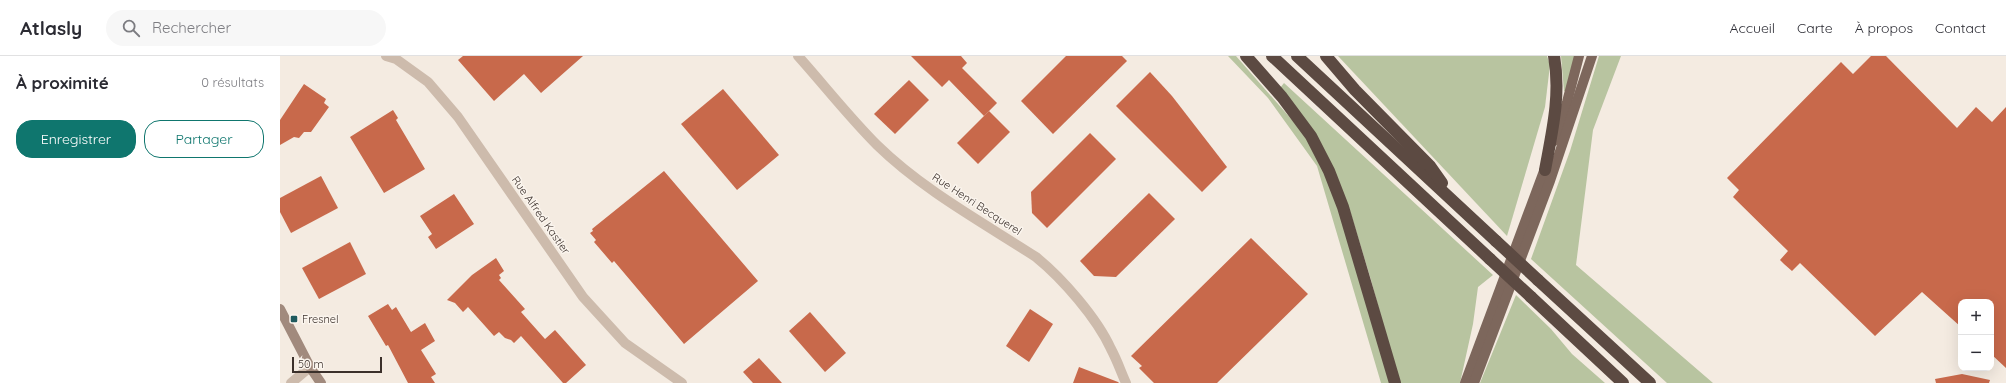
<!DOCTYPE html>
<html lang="fr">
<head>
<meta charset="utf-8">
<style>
	body { margin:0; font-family:Quicksand,sans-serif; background:#f7f7f7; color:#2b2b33 }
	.controls { position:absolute; right:12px; bottom:12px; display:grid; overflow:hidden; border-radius:8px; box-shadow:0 4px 16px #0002 }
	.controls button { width:36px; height:36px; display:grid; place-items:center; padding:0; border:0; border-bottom:1px solid #e1e1e2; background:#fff; color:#2b2b33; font:20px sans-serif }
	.scale { position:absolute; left:12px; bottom:10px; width:90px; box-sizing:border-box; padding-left:4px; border:2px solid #3b302b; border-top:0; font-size:11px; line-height:14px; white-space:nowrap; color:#3b302b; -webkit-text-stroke:3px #fbf5ee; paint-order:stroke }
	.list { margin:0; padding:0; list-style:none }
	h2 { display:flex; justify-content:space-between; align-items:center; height:52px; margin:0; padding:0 16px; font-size:17px }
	h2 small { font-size:13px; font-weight:400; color:#7c7c81 }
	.actions { display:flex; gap:8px; padding:12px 16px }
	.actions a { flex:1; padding:9px 0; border:1px solid #0f766e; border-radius:16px; text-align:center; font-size:14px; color:#0f766e }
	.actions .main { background:#0f766e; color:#fff }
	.icon { flex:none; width:22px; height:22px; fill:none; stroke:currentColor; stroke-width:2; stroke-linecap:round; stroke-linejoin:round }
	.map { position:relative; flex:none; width:1726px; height:327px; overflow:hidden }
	header { display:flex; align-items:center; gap:24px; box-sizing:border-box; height:56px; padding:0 20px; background:#fff; border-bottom:1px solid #e1e1e2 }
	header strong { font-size:19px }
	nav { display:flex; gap:22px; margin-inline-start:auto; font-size:14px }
	.search { width:280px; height:36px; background:#f7f7f7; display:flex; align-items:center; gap:10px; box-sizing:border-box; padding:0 14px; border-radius:22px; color:#7c7c81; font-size:15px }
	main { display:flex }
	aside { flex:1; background:#fff }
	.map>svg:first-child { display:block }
</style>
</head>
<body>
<header>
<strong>Atlasly</strong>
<div class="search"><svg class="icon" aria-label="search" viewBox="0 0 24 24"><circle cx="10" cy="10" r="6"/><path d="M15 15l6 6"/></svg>Rechercher</div>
<nav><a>Accueil</a><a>Carte</a><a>À propos</a><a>Contact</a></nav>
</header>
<main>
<aside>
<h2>À proximité<small>0 résultats</small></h2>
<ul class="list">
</ul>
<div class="actions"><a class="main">Enregistrer</a><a>Partager</a></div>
</aside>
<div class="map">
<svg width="1726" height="327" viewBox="0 0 1726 327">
	<rect width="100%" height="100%" fill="#f4ebe1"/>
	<g fill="#b8c4a0">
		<path d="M948 0H956L1026 80 1045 116 1062 159 1110 327H1101L1037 110 988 42Z"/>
		<path d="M1058 0H1267L1270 9 1265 51 1227 180Z"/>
		<path d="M1281 0H1295L1287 36 1284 35Z"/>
		<path d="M1319 0H1341L1313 74 1296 209 1433 327H1387L1251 203 1290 95Z"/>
		<path d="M1004 27 1213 219 1198 231 1193 268 1180 327H1119L1091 224 1070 155 1000 32Z"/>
		<path d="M1236 239 1271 273 1292 298 1325 327H1200Z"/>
	</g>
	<g fill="#c8694b">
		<path d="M183 0H303L261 37 244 18 214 45 178 4Z"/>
		<path d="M631 0H681L687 7 682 12 717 47 704 60 669 24 662 31Z"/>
		<path d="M786 0H842L847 5 773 78 741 45Z"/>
		<path d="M1591 0H1606L1677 72 1696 51 1712 66 1726 51V312L1711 298V246H1681V271L1642 236 1595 280 1520 207 1512 215 1504 208 1500 204 1508 195 1453 141 1459 134 1447 122 1561 6 1573 18Z"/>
		<path d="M870 16 892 40 947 111 922 136 836 50Z"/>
		<path d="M629 24 649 44 615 78 594 58Z"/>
		<path d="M24 28 46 43 44 47 49 51 31 76H24L19 82 14 81 0 89V64Z"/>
		<path d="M443 33 499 99 457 134 401 68Z"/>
		<path d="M113 54 118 62 116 64 145 113 104 137 70 81Z"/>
		<path d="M709 55 730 76 698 108 677 87Z"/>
		<path d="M810 77 836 103 767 172 752 157 751 136Z"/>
		<path d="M384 115 478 225 404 288 334 205 332 207 314 186 316 184 310 177 313 175 312 173Z"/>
		<path d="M41 120 58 152 11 177 0 156V142Z"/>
		<path d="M869 137 895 163 836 221 814 220 800 205Z"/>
		<path d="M174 138 194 168 156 193 148 181 152 178 140 160Z"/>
		<path d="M971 182 1028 238 937 327H874L859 312 862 310 851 300Z"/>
		<path d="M70 186 86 218 39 243 22 212Z"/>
		<path d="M216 202 224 215 219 219 221 222 219 224 245 253 241 256 265 283 275 274 306 309 286 327H283L241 280 234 287 231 284 225 282 219 276 214 280 188 251 183 256 175 247 167 244 192 219Z"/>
		<path d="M108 248 112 254 116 251 131 276 145 267 155 285 141 294 156 318 151 321 155 327H128L108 289 106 290 88 260Z"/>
		<path d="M750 253 773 268 749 306 726 290Z"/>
		<path d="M530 256 566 297 545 316 509 275Z"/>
		<path d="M479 302 502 327H473L463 316Z"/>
		<path d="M799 311 838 326 839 327H793Z"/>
		<path d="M1682 318 1710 324 1709 327H1656L1655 323Z"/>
	</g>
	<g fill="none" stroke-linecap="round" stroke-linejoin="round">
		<g stroke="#cdbbac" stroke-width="10">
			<path d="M106 0 116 3 148 26 178 61 303 241 345 287 402 327"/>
			<path d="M518 0C544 29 569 61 597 89 643 134 702 166 756 201 782 222 817 262 831 293 837 304 841 316 846 327"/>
			<path d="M11 327 30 311"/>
		</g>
		<path stroke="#a18a7d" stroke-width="10" d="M0 253 30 311 41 327"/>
		<g stroke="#7d675c" stroke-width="10">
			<path d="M1274 85 1287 46 1299 0"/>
			<path d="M1185 327 1267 107"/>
			<path d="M1194 327 1270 125 1312 0"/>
		</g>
		<g stroke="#5c4a42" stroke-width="12">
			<path d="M966 0 1002 41 1031 80 1049 115 1063 151 1115 327"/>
			<path d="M992 0 1210 203"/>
			<path d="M1017 0 1216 185"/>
			<path d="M1046 0 1075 34 1150 110 1162 127"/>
			<path d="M1265 114C1272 76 1281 39 1274 0"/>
			<path d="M1258 224 1370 327"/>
			<path d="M1251 241 1343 327"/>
		</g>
		<g stroke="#5c4a42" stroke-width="12">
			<path d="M1216 185 1258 224"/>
			<path d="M1210 203 1251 241"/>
		</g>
	</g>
	<rect fill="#1f5a5e" stroke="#fbf5ee" stroke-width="1.5" x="10" y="259" width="8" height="8" rx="2"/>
	<g text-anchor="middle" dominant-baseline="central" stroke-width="3" stroke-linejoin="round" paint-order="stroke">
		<g font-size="11" fill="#3b302b" stroke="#fbf5ee">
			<text transform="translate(697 148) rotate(33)">Rue Henri Becquerel</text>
			<text transform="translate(261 159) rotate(55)">Rue Alfred Kastler</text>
		</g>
		<g font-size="11" fill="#3b302b" stroke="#fbf5ee" text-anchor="start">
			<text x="22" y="263">Fresnel</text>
		</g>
	</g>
</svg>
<div class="controls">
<button>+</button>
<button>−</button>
</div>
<div class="scale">50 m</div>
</div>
</main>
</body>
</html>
